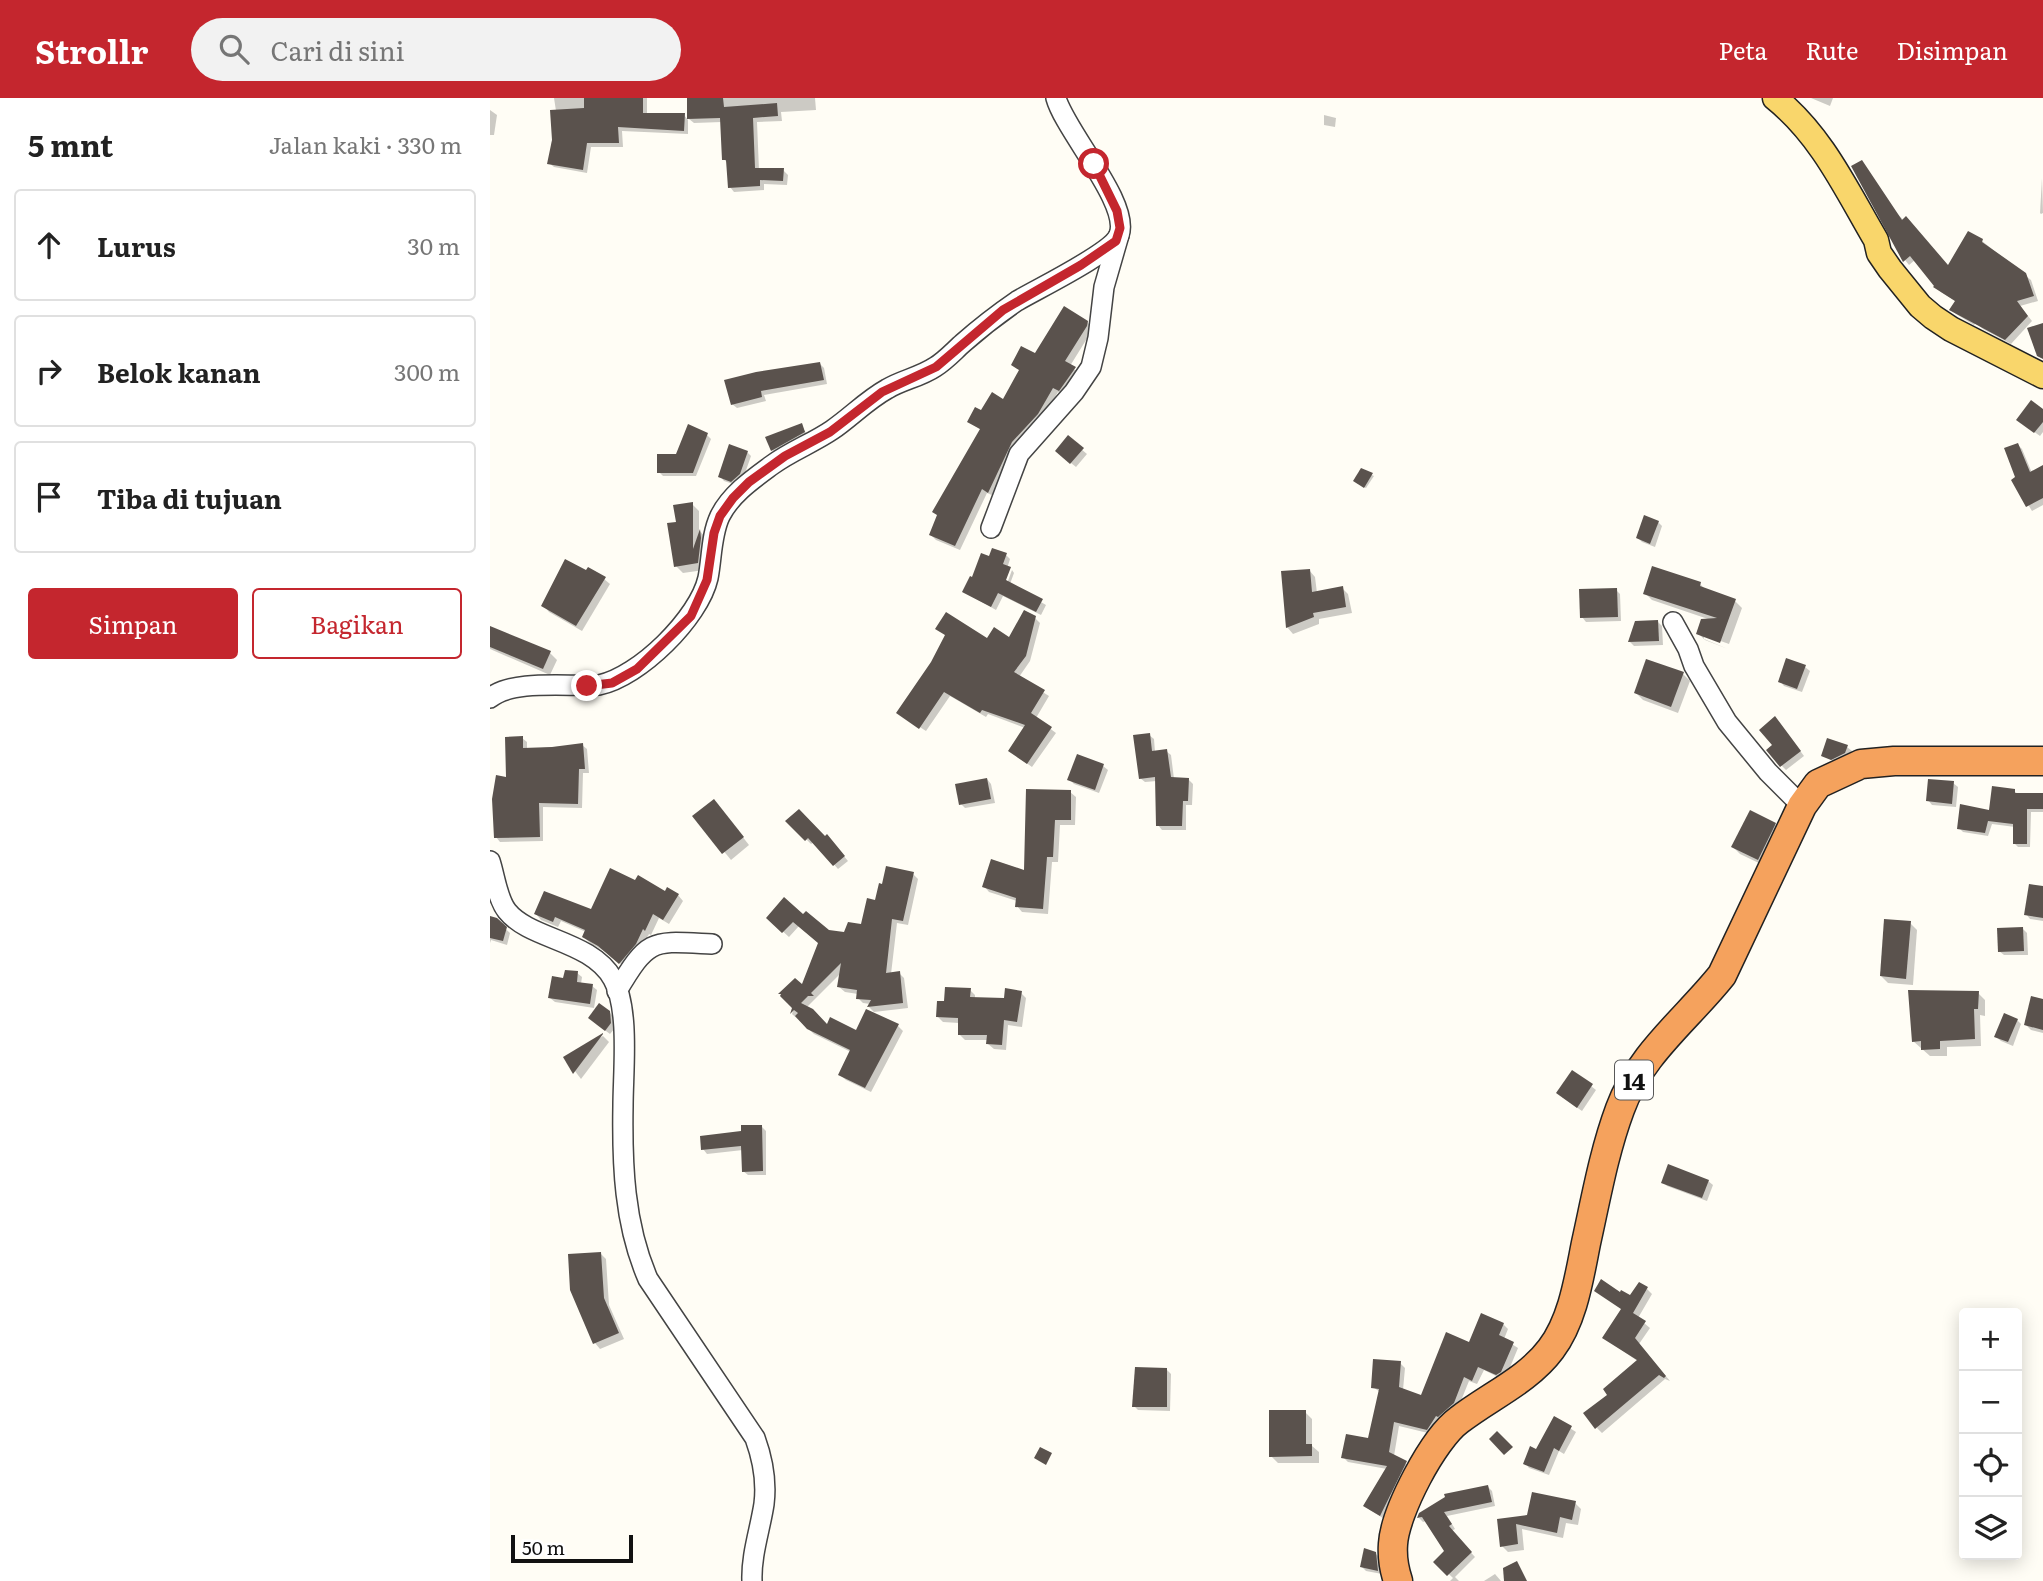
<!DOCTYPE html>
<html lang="id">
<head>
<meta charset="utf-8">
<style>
	body { margin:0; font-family:Literata,serif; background:#f2f2f2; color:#222 }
	.controls { position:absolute; right:21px; bottom:21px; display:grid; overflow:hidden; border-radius:7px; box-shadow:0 4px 18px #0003 }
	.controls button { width:63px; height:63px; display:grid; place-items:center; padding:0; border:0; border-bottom:2px solid #e0e0e0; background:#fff; color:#222; font:35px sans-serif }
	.scale { position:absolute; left:21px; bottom:18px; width:122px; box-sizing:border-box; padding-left:7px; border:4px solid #111; border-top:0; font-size:19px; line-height:24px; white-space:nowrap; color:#111; -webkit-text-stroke:5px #fff; paint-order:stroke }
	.stop { position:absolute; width:21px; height:21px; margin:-16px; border:5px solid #c4262e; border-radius:50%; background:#fff }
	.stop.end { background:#c4262e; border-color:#fff; box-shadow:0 2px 7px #0008 }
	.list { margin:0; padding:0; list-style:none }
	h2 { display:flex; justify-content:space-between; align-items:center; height:91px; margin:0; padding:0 28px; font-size:30px }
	h2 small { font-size:23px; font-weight:400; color:#767676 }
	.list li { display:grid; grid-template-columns:46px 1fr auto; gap:21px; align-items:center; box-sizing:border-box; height:112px; margin:0 14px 14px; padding:0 14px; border:2px solid #e0e0e0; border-radius:7px }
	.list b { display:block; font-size:26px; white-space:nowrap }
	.list em { font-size:23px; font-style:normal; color:#767676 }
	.actions { display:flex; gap:14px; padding:21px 28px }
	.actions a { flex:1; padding:16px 0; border:2px solid #c4262e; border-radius:7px; text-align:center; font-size:24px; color:#c4262e }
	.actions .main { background:#c4262e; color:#fff }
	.icon { flex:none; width:38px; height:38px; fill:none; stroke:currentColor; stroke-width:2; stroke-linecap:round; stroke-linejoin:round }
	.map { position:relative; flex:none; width:1553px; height:1483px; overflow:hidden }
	header { display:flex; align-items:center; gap:42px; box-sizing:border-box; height:98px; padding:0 35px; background:#c4262e; color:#fff }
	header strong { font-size:33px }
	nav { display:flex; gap:38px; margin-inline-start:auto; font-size:24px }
	.search { width:490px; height:63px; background:#f2f2f2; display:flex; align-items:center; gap:18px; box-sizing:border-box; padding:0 24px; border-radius:38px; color:#767676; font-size:26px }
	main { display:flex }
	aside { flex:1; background:#fff }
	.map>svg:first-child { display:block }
</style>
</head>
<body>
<header>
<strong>Strollr</strong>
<div class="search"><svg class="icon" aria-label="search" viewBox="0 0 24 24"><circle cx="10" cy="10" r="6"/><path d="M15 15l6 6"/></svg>Cari di sini</div>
<nav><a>Peta</a><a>Rute</a><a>Disimpan</a></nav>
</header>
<main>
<aside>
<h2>5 mnt<small>Jalan kaki · 330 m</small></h2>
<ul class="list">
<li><svg class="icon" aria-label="ahead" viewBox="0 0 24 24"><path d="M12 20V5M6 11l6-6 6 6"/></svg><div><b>Lurus</b></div><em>30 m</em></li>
<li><svg class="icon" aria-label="right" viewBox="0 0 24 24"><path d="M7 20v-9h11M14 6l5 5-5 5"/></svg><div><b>Belok kanan</b></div><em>300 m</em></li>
<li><svg class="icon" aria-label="arrive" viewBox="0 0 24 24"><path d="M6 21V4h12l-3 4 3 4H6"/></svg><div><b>Tiba di tujuan</b></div></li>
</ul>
<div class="actions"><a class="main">Simpan</a><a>Bagikan</a></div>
</aside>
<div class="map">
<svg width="1553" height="1483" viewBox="0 0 1553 1483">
	<rect width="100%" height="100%" fill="#fffdf5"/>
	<g fill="#0003">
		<path d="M64 0H157V17H194L198 22V36L132 33 133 49H101L97 75 64 69 59 65 66 13Z"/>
		<path d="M198 0H325L326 12 291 14 292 23 267 24 269 72H293L298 77 297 87 274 86V92L244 94 240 89 238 66 234 61 232 24 204 25 199 21Z"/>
		<path d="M1321 0H1343L1340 8Z"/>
		<path d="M0 12 7 17 4 37H0Z"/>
		<path d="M834 17 846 20 845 29 834 27Z"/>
		<path d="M1363 69 1458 169 1492 143 1541 182 1548 203 1530 208 1542 223 1521 246 1493 231 1486 225 1484 227 1466 216 1461 212 1467 204 1451 194 1425 162 1419 167 1415 162Z"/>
		<path d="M1552 80 1553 115 1551 116 1550 115Z"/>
		<path d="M597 224 602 229 601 234 580 268 590 276 574 297 568 294 504 398 497 395 470 452 446 442 441 437 491 332 479 324 513 303 545 257Z"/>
		<path d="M330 266 334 270 337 286 274 297 276 303 247 310 242 306Z"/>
		<path d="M1553 314V334L1550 338 1533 326Z"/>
		<path d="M311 327 318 338 286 356 282 352Z"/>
		<path d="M217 337 221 341 206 378H173L169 374Z"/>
		<path d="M578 340 597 356 586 369 571 357Z"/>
		<path d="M1528 347 1532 351 1542 375 1553 369V407L1542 413 1523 382 1527 380Z"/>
		<path d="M257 354 261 358 253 381 246 387 234 383 230 378Z"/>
		<path d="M871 372 884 378 876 390 867 385Z"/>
		<path d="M202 406 209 413V432L216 440 214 472 193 475 186 468 188 425Z"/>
		<path d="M1168 424 1172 428 1165 449 1152 444 1148 440Z"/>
		<path d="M516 457 520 461 511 490 515 491 522 472 524 475 520 486 556 507 551 517 513 498 506 512 474 494 500 460Z"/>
		<path d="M819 472 825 479 827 495 852 490 858 496 862 515 829 521V526L803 536 797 529Z"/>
		<path d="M114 481 120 486 92 533 59 514 54 508Z"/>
		<path d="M1210 486 1217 493 1245 503 1252 510 1239 546 1214 537V541L1238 551 1215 542 1208 535 1221 522 1162 502 1155 495Z"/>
		<path d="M1126 492 1130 496 1131 523 1096 524 1092 519Z"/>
		<path d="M545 520 550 525 540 563 529 579 559 598 546 620 566 635 542 669 525 657 535 630 498 616 496 619 460 598 436 633 411 617 457 538 447 531 498 542 520 541Z"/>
		<path d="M1168 524 1172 528 1173 547 1144 548 1140 544Z"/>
		<path d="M0 530 60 555 67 562 60 577 0 551Z"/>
		<path d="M1297 562 1315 569 1320 573 1312 594 1294 588 1290 583Z"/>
		<path d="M1193 576 1200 583 1188 615 1153 602 1146 595Z"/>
		<path d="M1289 625 1314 658 1296 672 1291 667Z"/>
		<path d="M659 637 664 641 665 654 676 653 681 657 684 681H698L703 686 702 707H696V732H672L668 727 667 683 655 684 650 680Z"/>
		<path d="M32 640 37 644V651L92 647 97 651 99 675H93L92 710 53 709V743L10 744 6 739 18 681Z"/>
		<path d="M1357 649 1362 653 1359 659 1347 665 1333 657Z"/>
		<path d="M613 668 618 672 609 695 584 686 579 681Z"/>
		<path d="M497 681 501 686 505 705 475 710 471 706Z"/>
		<path d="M1463 685 1468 689 1466 709 1442 707 1438 702Z"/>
		<path d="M1524 693 1528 696H1553V714H1541L1540 749H1528L1524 745 1525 729 1502 726 1498 738 1473 734 1469 730 1501 714Z"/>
		<path d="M580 694 586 699 585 727H570L568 764H562L558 816 532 814 527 808V803L499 794 494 788 536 774Z"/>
		<path d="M230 710 259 747 241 762 205 718Z"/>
		<path d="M298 723 341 743 358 763 348 771 324 744 321 746Z"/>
		<path d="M1285 726 1292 733 1275 768 1250 756 1243 749Z"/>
		<path d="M423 776 428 781 418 827 407 825 401 876 409 875 414 880 418 910 384 914 379 909 380 906 373 905 368 900V896L355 894 349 889 351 875 316 910 337 929 367 934 408 928 413 933 381 994 356 982 350 977 361 954 324 936 302 916 304 910 291 896 305 882 312 889 330 846 309 828 299 839 278 820 314 819 339 834 355 835 372 828 387 804Z"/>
		<path d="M1553 790V823L1540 821 1536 816Z"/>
		<path d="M176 795 188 797 193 803 179 826 169 820 161 837 159 836 151 851 136 870 116 854 100 845 94 839 96 834 71 823 68 829 51 822 46 816 102 813Z"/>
		<path d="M0 820 6 822 20 835 17 847 1 842 0 845Z"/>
		<path d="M1420 825 1427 832 1423 887 1398 885 1391 878Z"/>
		<path d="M1533 831 1537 835 1538 857H1514L1509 853Z"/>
		<path d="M87 875 92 879 91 886 102 888 107 892 104 910 65 904 60 900 75 882Z"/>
		<path d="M480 892 485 897V901L516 902 531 895 536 900 532 929 518 927 516 952 504 951 498 946V942H475L469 936V925L453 924 448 919 456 905Z"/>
		<path d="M1488 895 1495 902V918L1490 917 1491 948 1457 949V958H1440L1423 943Z"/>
		<path d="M1553 903V935L1541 932 1536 927Z"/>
		<path d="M119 914 124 919 125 930 120 936 104 924Z"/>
		<path d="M1527 922 1531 926 1523 948 1511 943 1506 939Z"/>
		<path d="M113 938 119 944 91 981 75 960Z"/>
		<path d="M1083 974 1106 992 1092 1013 1072 999Z"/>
		<path d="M272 1029 276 1033V1077H258L253 1073V1052L217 1056 213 1051Z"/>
		<path d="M1218 1083 1223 1087 1217 1103 1177 1088 1173 1084Z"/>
		<path d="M111 1156 116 1161 119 1207 134 1241 110 1251 105 1245Z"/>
		<path d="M1157 1191 1162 1196 1148 1220 1160 1230 1149 1246 1180 1283 1175 1281 1112 1335 1107 1330 1120 1297 1149 1264 1114 1240 1133 1212 1106 1193 1141 1199Z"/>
		<path d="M1013 1226 1018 1231 1014 1241 1028 1250 1016 1279 1012 1281 994 1272 987 1286 979 1283 968 1310 942 1336 909 1328 904 1358 921 1370 896 1422 880 1412 875 1408 897 1371 858 1364 853 1359 880 1342 890 1294 883 1289 910 1265 915 1270 913 1292 931 1299 980 1247Z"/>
		<path d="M677 1272 681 1276 680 1313 648 1312 644 1308Z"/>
		<path d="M815 1314 822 1321V1348L829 1354V1365H788L781 1358Z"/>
		<path d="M1064 1320 1086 1334 1074 1356 1069 1353 1059 1377 1039 1370 1035 1365 1047 1353Z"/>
		<path d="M998 1389 1002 1393 1005 1408 957 1418 965 1431 961 1433 985 1459 965 1479 969 1483H960L963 1480 946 1464 956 1453 936 1423 933 1424 929 1420Z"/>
		<path d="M1085 1405 1091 1411 1088 1427 1076 1425 1073 1440 1032 1431 1034 1452 1018 1454 1012 1448 1010 1422 1038 1419Z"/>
		<path d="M885 1455 890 1460 892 1476 876 1473 872 1469Z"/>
		<path d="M1005 1476 1011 1483H994Z"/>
	</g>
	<g fill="#5a524d">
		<path d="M94 0H153V15H195L194 33 128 29 129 45H97L93 72 57 66 62 42 60 12 94 10Z"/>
		<path d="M197 0H233L234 9 287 5 288 18 263 20 265 70H294L293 83 270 82V88L238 90 236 62H232L230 20 197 21Z"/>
		<path d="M1372 62 1412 122 1416 118 1458 167 1478 133 1493 141 1492 144 1536 175 1544 198 1527 203 1538 218 1515 242 1459 212 1465 203 1443 189 1444 188 1420 158 1413 164 1361 68Z"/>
		<path d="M574 208 598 223 597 228 575 263 586 269 569 293 563 290 548 316 522 344 498 395 492 391 465 448 439 437 447 417 442 414 490 331 477 324 485 309 491 312 502 294 513 301 529 272 521 267 531 248 545 255Z"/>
		<path d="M1553 225V261L1547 258 1537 230Z"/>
		<path d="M330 264 334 282 271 293 272 299 241 307 234 282 266 274Z"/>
		<path d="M1541 302 1553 311V324L1544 335 1526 322Z"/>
		<path d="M312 325 315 334 281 353 275 339Z"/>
		<path d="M198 326 218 335 203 375H167V356H186Z"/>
		<path d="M578 337 594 350 580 366 565 353Z"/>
		<path d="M1528 345 1540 374 1553 367V400L1536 409 1521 382 1525 379 1514 350Z"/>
		<path d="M239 346 258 353 250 376 241 384 228 379Z"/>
		<path d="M871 370 883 375 874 390 863 383Z"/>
		<path d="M203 404V451L210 431 211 440 208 465 184 469 177 425 186 424 183 407Z"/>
		<path d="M1154 417 1169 423 1160 446 1146 440Z"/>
		<path d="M502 450 517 455 513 466 521 469 516 482 553 501 546 514 508 495 501 509 472 494 480 478 482 479 491 455 499 458Z"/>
		<path d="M75 461 96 472 98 469 116 479 86 528 51 508Z"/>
		<path d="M1162 468 1211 484 1210 488 1246 501 1230 545 1206 536 1211 521 1227 520 1153 496Z"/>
		<path d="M820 471 822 494 853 488 856 509 823 515 824 519 796 530 791 473Z"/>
		<path d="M1127 490 1128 519 1090 520 1089 491Z"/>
		<path d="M534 512 546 518 536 558 524 574 555 592 541 615 562 629 537 666 518 653 535 627 492 612 490 615 454 594 429 631 406 615 441 564 455 537 445 531 456 514 497 540 504 529 519 539Z"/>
		<path d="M1168 522 1169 543 1138 544 1145 523Z"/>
		<path d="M0 528 61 553 53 571 0 549Z"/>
		<path d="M1296 560 1316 567 1307 591 1288 584Z"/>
		<path d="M1156 561 1194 574 1181 609 1144 595Z"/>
		<path d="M1285 618 1311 653 1290 669 1276 652 1282 647 1269 632Z"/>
		<path d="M660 635 662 653 677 651 681 679 699 680 698 703H693L692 728H666L665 679 649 681 643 637Z"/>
		<path d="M33 638V650L62 649 93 645 95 671H89L88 706 49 705 50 739 4 740 2 701 6 677 16 679 15 639Z"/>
		<path d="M1337 640 1358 647 1355 655 1341 662 1331 658Z"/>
		<path d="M587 656 614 666 605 692 577 682Z"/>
		<path d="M497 680 501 701 469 707 465 686Z"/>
		<path d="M1438 681 1464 683 1462 706 1436 703Z"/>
		<path d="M1502 688 1525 691V695H1553V711H1537V746H1523V726L1498 723 1495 735 1467 731 1470 706 1499 712Z"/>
		<path d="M536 691 581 692V722H565L563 759H557L553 811 525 809 526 800 492 789 501 761 534 772Z"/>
		<path d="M224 701 254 739 232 756 202 718Z"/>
		<path d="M309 711 335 738 337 736 355 758 343 768 318 740 315 743 295 723Z"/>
		<path d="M1260 712 1286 725 1268 762 1241 749Z"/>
		<path d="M396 768 424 774 413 823 402 821 396 875 410 873 413 905 377 909 381 902 366 901 367 892 347 889 351 865 321 895 324 898H318L311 905 323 911 337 926 340 919 366 932 376 911 409 926 375 990 348 977 360 952 317 931 305 918 308 915 304 912 300 916 302 910 290 898 291 896H288L305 880 312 886 328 845 303 824 292 835 276 820 294 799 313 816 316 813 339 832 354 834 358 824 371 826 377 800 385 802 389 785 392 786Z"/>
		<path d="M120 770 145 782 148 777 175 793 177 789 189 796 173 822 163 816 155 833 153 831 146 846 129 866 108 848 92 839 95 832 65 819 63 824 44 816 54 793 101 811Z"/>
		<path d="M1539 786 1553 788V820L1534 817Z"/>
		<path d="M0 818 7 820 17 829 13 843 0 840Z"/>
		<path d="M1394 821 1421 823 1416 881 1390 878Z"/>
		<path d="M1533 829 1534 853 1508 854 1507 830Z"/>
		<path d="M75 872 88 873 87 884 103 886 100 906 58 900 62 878 73 880Z"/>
		<path d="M455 889 481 890 480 899 514 900 515 890 532 893 527 924 514 922 512 947 496 946 497 937H468V920L446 919 447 903H454Z"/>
		<path d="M1418 892 1489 893 1488 911H1484L1485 941 1450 943V951L1431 952V943L1422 944Z"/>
		<path d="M1541 898 1553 901V932L1534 927Z"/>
		<path d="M109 905 120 913 121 925 115 933 98 920Z"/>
		<path d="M1514 915 1528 921 1518 944 1504 939Z"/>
		<path d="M113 935V936L83 976 73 959Z"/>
		<path d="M1082 972 1103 986 1087 1010 1066 995Z"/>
		<path d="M251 1027H272L273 1073 252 1074 251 1048 211 1052 210 1038 251 1033Z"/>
		<path d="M1178 1066 1219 1082 1212 1100 1171 1085Z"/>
		<path d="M111 1154 114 1200 129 1235 103 1246 80 1192 78 1156Z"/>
		<path d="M1111 1181 1130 1194 1131 1192 1140 1197 1149 1184 1158 1189 1143 1215 1156 1223 1145 1240 1176 1278 1174 1280 1169 1277 1105 1331 1093 1315 1117 1297 1113 1291 1147 1262 1112 1240 1131 1211 1104 1193Z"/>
		<path d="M991 1215 1014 1225 1009 1237 1024 1244 1011 1274 1006 1277 988 1269 982 1283 974 1279 964 1305 948 1319 946 1318 937 1332 904 1324 899 1354 917 1363 890 1418 873 1408 897 1368 851 1360 856 1336 878 1340 889 1291 881 1290 883 1261 911 1263 909 1289 931 1297 956 1234 979 1244Z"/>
		<path d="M645 1269 677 1270V1309H642Z"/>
		<path d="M779 1312H816V1346H822V1358L779 1359Z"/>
		<path d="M1064 1318 1082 1328 1069 1353 1064 1350 1054 1374 1033 1366 1040 1348 1046 1351Z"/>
		<path d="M1007 1333 1023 1349 1014 1357 999 1341Z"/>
		<path d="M550 1349 562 1355 556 1367 544 1360Z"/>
		<path d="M998 1387 1002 1404 954 1414 962 1426 959 1428 982 1454 957 1478 943 1464 954 1453 932 1419 927 1420 929 1415 955 1399 954 1396Z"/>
		<path d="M1042 1394 1086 1403 1082 1422 1070 1419 1067 1435 1026 1426 1028 1446 1010 1449 1007 1421 1037 1417Z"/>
		<path d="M874 1450 886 1454 888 1473 870 1469Z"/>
		<path d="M1027 1463 1037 1483H1014L1013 1470Z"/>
	</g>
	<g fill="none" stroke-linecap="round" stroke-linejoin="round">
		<defs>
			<g id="minor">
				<path d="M501 430 529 356 584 294 601 269 608 240 614 189 629 137"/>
				<path d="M1183 524 1198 551 1204 568 1237 624 1278 674 1312 708"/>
				<path d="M0 600C23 581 79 589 109 587 149 579 209 520 218 480 222 460 221 437 230 418 241 396 263 381 282 367 301 353 323 345 342 332 361 319 377 302 397 291 412 282 430 279 445 269 455 263 464 253 473 245 490 230 508 216 527 203 547 191 622 155 629 137 641 106 575 33 566 0"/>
				<path d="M0 763C5 778 7 800 17 813 40 842 101 842 123 881 140 911 133 974 133 1008 132 1066 134 1126 158 1181L265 1340C273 1362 277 1382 274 1406 270 1432 261 1457 262 1483"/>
				<path d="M127 893C159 839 162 843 222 846"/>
			</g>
			<path id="major" d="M1285 0C1332 38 1356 91 1386 142L1389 155 1400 171 1430 208 1443 219 1461 231 1553 278"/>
			<path id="highway" d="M908 1483C904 1471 902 1459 903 1446 905 1414 943 1341 969 1322 1000 1298 1038 1282 1061 1251 1083 1222 1089 1180 1096 1145 1106 1100 1114 1054 1130 1011 1150 956 1197 921 1232 877L1312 708 1328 686 1371 666 1404 663H1553"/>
		</defs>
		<use href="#minor" stroke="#444" stroke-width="22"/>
		<use href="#major" stroke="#222" stroke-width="27"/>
		<use href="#highway" stroke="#222" stroke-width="31"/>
		<use href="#minor" stroke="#fff" stroke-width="19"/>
		<use href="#major" stroke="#f9d66b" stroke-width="24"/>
		<use href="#highway" stroke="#f5a25d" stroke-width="28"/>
	</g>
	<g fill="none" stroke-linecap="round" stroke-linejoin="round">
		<path stroke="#c4262e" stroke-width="9" d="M97 588 122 585 147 571 201 518 217 482 224 435 230 418 243 400 259 384 295 358 340 334 392 294 446 269 513 212 591 167 626 143 630 130 627 113 604 66"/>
	</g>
	<g text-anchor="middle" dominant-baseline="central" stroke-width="7" stroke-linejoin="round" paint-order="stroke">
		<rect fill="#fff" stroke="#585858" stroke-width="2" x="1125" y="962.5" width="38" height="39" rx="5"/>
		<g font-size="23" font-weight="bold" fill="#111">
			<text x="1144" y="982">14</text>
		</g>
	</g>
</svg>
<div class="controls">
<button>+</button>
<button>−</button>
<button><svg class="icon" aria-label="locate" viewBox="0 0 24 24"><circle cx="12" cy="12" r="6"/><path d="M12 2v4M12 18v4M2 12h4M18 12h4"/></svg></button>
<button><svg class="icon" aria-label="layers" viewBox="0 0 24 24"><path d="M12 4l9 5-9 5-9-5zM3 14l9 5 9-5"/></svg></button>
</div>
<div class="scale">50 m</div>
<div class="stop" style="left:604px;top:66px"></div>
<div class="stop end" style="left:97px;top:588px"></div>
</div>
</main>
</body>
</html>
